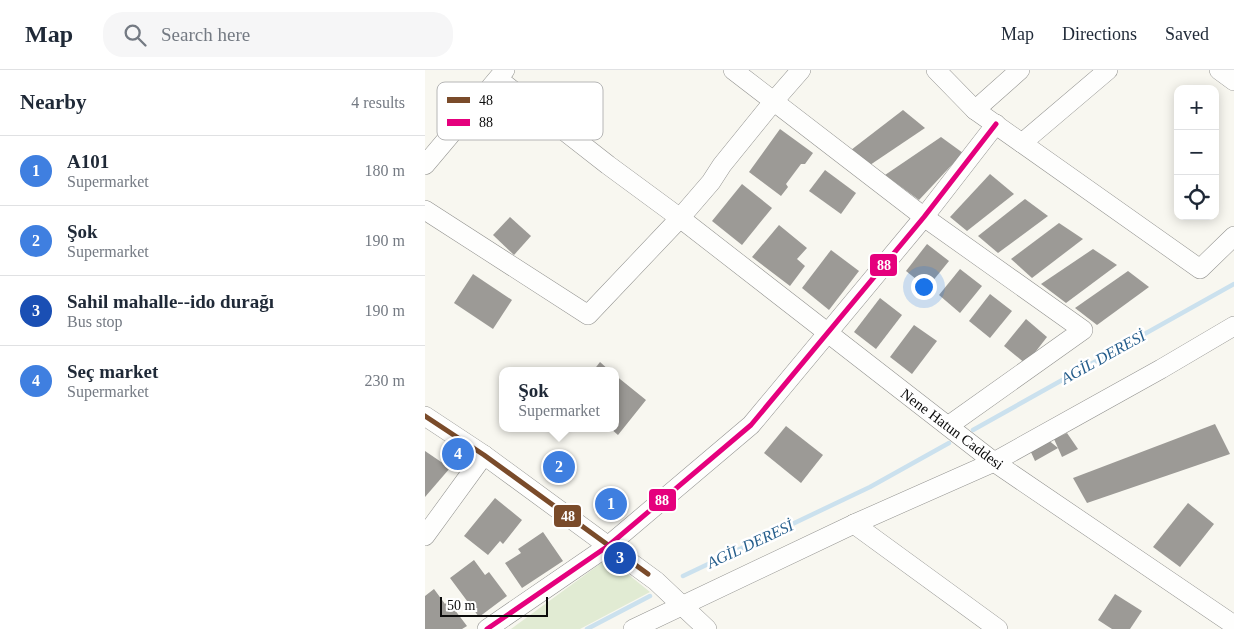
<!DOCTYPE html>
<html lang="en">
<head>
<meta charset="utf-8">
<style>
	body { margin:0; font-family:Georgia,serif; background:#f6f6f7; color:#1f2937 }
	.controls { position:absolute; right:15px; top:15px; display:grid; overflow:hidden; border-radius:10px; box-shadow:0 2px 12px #0003 }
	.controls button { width:45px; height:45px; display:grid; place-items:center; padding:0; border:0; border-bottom:1px solid #e0e1e3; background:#fff; color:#1f2937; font:25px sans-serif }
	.scale { position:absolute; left:15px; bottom:12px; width:108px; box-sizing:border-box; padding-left:5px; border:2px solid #0c0c0c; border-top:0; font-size:14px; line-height:18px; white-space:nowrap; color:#0c0c0c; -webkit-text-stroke:4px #fff; paint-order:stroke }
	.you { position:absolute; left:498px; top:216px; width:18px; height:18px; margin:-12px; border:4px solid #fff; border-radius:50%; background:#1a73e8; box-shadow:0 0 0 8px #1a73e833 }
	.badge { display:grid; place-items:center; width:32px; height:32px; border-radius:50%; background:#5f5e5c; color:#fff; font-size:16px; font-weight:700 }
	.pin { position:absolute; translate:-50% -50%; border:2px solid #fff; box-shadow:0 1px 5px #0006 }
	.popup { position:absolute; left:74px; top:297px; width:120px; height:65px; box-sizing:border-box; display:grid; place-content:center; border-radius:10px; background:#fff; filter:drop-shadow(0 1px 4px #0005); font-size:16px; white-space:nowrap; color:#747a83 }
	.popup b { font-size:19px; color:#1f2937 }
	.popup::after { content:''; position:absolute; left:50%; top:100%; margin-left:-10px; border:10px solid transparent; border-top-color:#fff }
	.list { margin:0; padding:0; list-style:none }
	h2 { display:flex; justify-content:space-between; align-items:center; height:65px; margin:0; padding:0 20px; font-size:21px }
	h2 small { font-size:16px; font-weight:400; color:#747a83 }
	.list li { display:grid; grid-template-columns:32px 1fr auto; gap:15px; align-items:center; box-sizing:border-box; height:70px; padding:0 20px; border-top:1px solid #e0e1e3 }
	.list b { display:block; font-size:19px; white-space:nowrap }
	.list p { margin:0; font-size:16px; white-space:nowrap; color:#747a83 }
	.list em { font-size:16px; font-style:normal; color:#747a83 }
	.icon { flex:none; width:28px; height:28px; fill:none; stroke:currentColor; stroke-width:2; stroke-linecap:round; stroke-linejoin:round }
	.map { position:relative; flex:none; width:809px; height:559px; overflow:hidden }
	header { display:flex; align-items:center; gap:30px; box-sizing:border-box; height:70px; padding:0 25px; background:#fff; border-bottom:1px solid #e0e1e3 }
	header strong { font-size:24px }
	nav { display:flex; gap:28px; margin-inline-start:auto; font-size:18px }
	.search { width:350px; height:45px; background:#f6f6f7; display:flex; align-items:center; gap:12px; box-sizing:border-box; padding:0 18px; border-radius:20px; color:#747a83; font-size:19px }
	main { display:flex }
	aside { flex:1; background:#fff }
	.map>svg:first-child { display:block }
</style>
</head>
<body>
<header>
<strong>Map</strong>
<div class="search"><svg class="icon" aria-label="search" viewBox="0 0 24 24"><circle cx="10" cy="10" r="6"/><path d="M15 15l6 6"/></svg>Search here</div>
<nav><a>Map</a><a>Directions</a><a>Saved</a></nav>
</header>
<main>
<aside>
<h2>Nearby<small>4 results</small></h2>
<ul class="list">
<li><span class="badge" style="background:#3f7fe0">1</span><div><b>A101</b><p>Supermarket</p></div><em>180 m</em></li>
<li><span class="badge" style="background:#3f7fe0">2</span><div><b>Şok</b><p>Supermarket</p></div><em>190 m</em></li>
<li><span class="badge" style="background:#1a4fb4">3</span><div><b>Sahil mahalle--ido durağı</b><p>Bus stop</p></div><em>190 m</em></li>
<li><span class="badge" style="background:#3f7fe0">4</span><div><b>Seç market</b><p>Supermarket</p></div><em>230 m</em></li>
</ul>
</aside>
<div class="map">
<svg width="809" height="559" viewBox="0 0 809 559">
	<rect width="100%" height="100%" fill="#f8f7f0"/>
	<path fill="#e1ebd3" d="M183 488 225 522 155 559H86Z"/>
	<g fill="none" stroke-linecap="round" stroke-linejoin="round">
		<g stroke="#cbe1ee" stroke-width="4.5">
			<path d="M548 360 809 214"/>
			<path d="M258 506 445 417 524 373"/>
			<path d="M162 559 225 526"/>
		</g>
	</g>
	<g fill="#9c9a96">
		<path d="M478 40 500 58 445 95 426 80Z"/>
		<path d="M355 59 388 83 380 94H376L361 114 363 117 356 126 324 102Z"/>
		<path d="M516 67 538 83 494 130 460 105Z"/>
		<path d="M400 100 431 123 416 144 384 121Z"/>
		<path d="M565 104 589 124 542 161 525 147Z"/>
		<path d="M317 114 347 138 317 175 287 151Z"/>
		<path d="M600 129 623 146 573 183 553 166Z"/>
		<path d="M85 147 106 166 89 185 68 165Z"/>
		<path d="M634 153 658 169 607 208 586 189Z"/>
		<path d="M354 155 382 178 372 189 380 196 365 216 327 187Z"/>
		<path d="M502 174 524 191 502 218 481 201Z"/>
		<path d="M668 179 692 195 641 233 616 214Z"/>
		<path d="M406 180 434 201 404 240 377 218Z"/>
		<path d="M535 199 557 216 535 243 514 225Z"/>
		<path d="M703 201 724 217 672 255 650 238Z"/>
		<path d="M48 204 87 230 68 259 29 233Z"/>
		<path d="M565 224 587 241 565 268 544 251Z"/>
		<path d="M455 228 477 245 451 279 429 262Z"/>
		<path d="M601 249 622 267 601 294 579 276Z"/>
		<path d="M489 255 512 271 487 304 465 287Z"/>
		<path d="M175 292 185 301H168Z"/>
		<path d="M190 305 221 330 193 365 185 358H190Z"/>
		<path d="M790 354 805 384 662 433 648 408Z"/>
		<path d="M361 356 398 385 376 413 339 383Z"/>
		<path d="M642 363 653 379 637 387 633 378 610 391 605 380 622 369 633 378 629 369Z"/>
		<path d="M0 381 25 398 0 427Z"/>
		<path d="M70 428 97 450 78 474 75 471 63 485 39 466Z"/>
		<path d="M763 433 789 454 755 497 728 477Z"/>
		<path d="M118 462 138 491 97 518 80 493 96 483 93 479Z"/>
		<path d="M49 490 60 505 64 502 82 526 54 547 25 508Z"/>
		<path d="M9 519 20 534 23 531 42 556 37 559H0V526Z"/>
		<path d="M690 524 717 541 705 559H687L673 550Z"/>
	</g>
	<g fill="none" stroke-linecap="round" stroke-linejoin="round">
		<defs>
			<g id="minor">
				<path d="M308 0 499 147 658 260 523 356"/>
				<path d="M511 0 550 40 775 199 809 166"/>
				<path d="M794 0 809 11"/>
				<path d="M73 9 183 95 255 148 569 392 809 555"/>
				<path d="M550 40 595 0"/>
				<path d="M597 73 683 0"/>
				<path d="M0 95 80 0"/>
				<path d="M0 140 163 245 255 148 286 112 297 95 348 32 376 0"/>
				<path d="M0 346 59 385 231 511 282 559"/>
				<path d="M429 454 573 559"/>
				<path d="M0 466 59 385"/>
				<path d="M62 559 183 476 326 355 499 147 571 54"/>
				<path d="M208 559 429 454 569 392 736 299 809 256"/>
			</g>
		</defs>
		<use href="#minor" stroke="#92928f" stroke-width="20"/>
		<use href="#minor" stroke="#fefefd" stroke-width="19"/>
		<defs>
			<path id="bus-1" d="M0 346 59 385 223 504"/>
			<path id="bus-2" d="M62 559 183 476 326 355 499 147 571 54"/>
		</defs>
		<use href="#bus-1" stroke="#fff" stroke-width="9"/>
		<use href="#bus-2" stroke="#fff" stroke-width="9"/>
		<use href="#bus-1" stroke="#7a4b2a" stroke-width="5"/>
		<use href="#bus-2" stroke="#e5007d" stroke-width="5"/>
	</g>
	<g text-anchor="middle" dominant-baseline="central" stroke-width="5" stroke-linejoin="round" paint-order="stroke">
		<g font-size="15" fill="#0c0c0c" stroke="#fff">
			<text transform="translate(527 359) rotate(37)">Nene Hatun Caddesi</text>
		</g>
		<g font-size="16" font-style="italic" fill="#265e8c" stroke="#fff">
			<text transform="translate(678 287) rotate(-29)">AGİL DERESİ</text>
			<text transform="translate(325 474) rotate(-25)">AGİL DERESİ</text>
		</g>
	</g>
	<rect x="12" y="12" width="166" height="58" rx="8" fill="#fff" stroke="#b6b6b6" stroke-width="1"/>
	<rect x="22" y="27" width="23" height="6" fill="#7a4b2a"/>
	<rect x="22" y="49" width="23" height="7" fill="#e5007d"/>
	<g font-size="14" fill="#0c0c0c">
		<text x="54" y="35">48</text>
		<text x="54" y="57">88</text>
	</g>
	<g stroke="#fff" stroke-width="2">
		<rect x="444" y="183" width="29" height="24" rx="5" fill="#e5007d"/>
		<rect x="223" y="418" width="29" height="24" rx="5" fill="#e5007d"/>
		<rect x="128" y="434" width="29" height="24" rx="5" fill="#7a4b2a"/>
	</g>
	<g font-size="14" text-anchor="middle" font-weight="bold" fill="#fff">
		<text x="459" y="200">88</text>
		<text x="237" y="435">88</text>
		<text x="143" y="451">48</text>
	</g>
</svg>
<div class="controls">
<button>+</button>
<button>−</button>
<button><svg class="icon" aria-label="locate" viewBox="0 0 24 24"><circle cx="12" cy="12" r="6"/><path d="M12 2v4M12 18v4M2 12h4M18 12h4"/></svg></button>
</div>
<div class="scale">50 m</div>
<div class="you"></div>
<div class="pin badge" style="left:186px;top:434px;background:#3f7fe0">1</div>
<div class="pin badge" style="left:134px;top:397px;background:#3f7fe0">2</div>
<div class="popup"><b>Şok</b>Supermarket</div>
<div class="pin badge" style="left:195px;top:488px;background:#1a4fb4">3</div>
<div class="pin badge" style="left:33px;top:384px;background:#3f7fe0">4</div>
</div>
</main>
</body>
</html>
